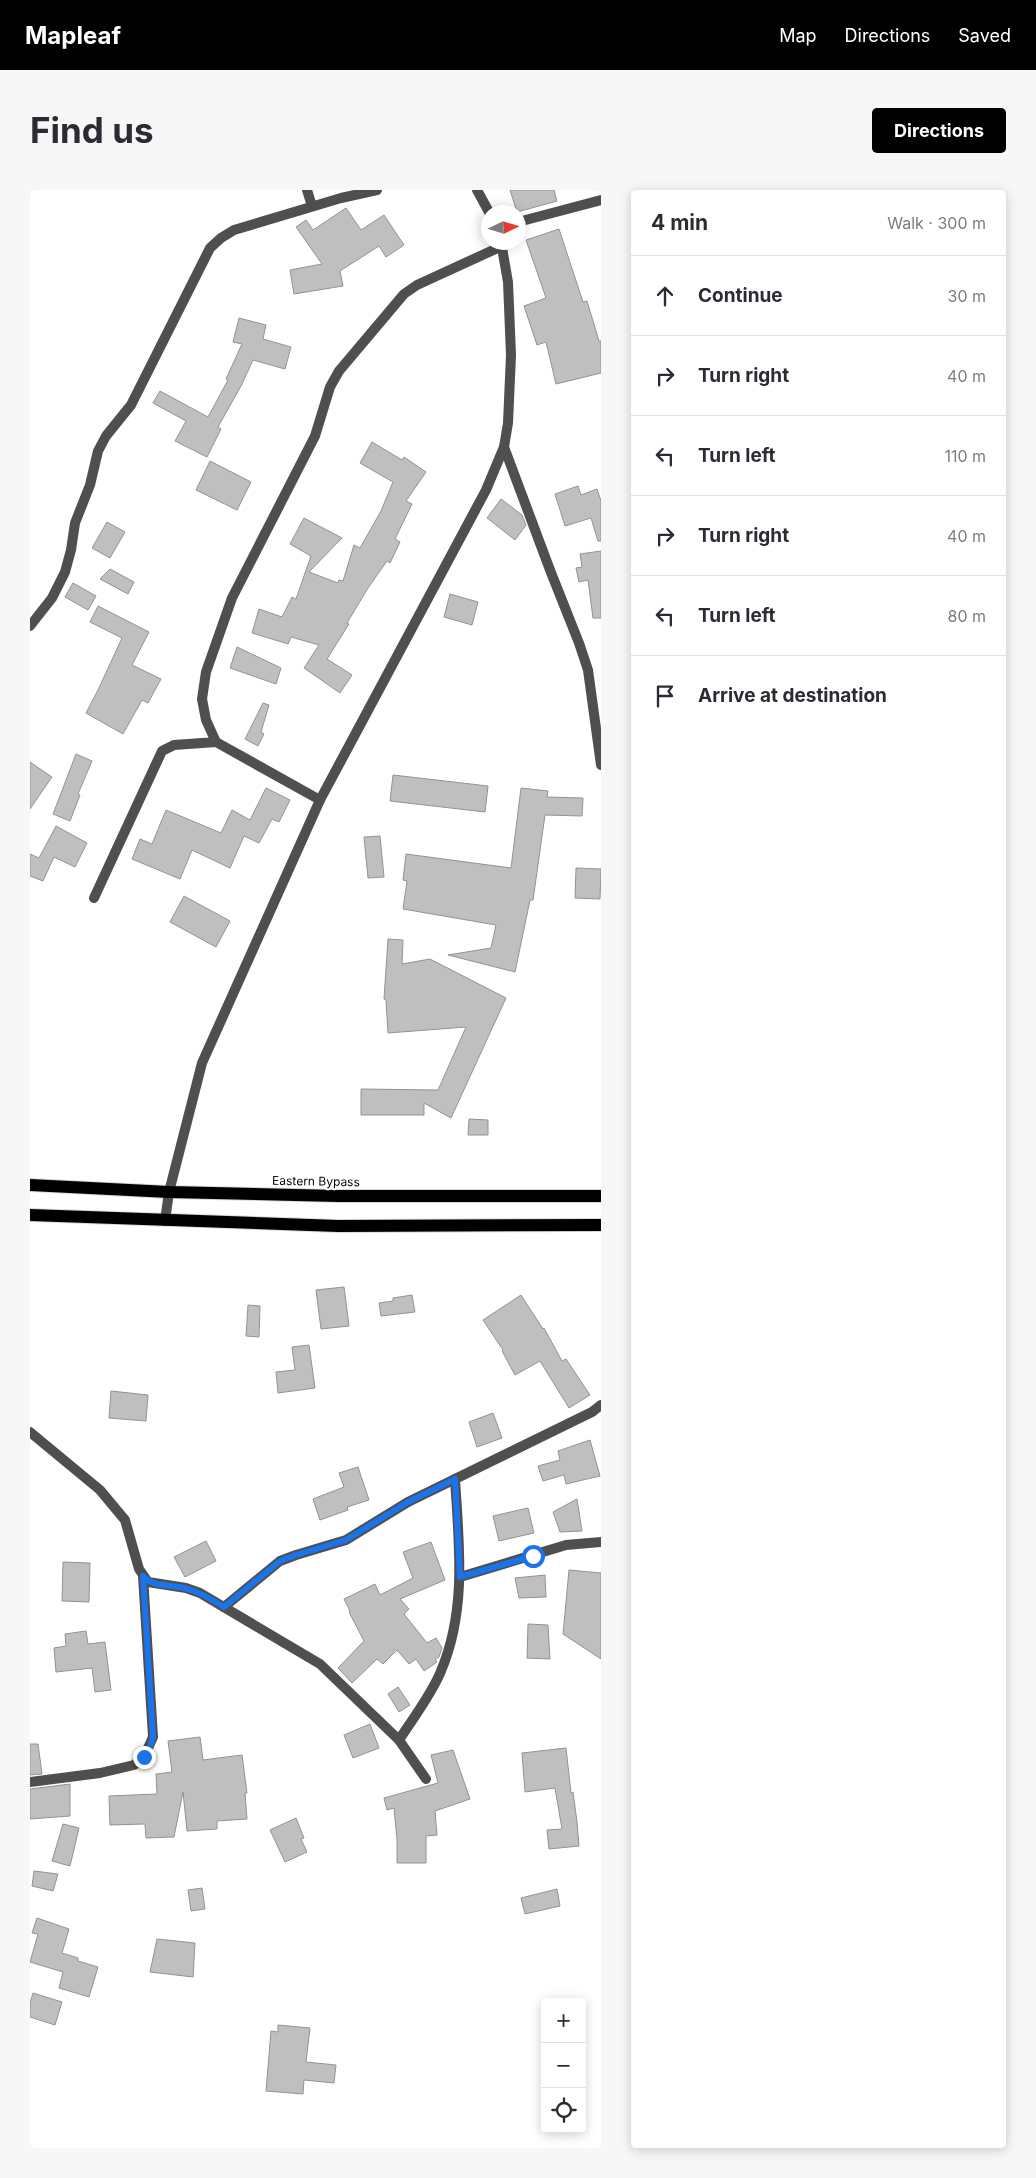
<!DOCTYPE html>
<html lang="en">
<head>
<meta charset="utf-8">
<style>
	body { margin:0; font-family:Inter,sans-serif; background:#f7f7f7; color:#2b2b33 }
	.controls { position:absolute; right:15px; bottom:15px; display:grid; overflow:hidden; border-radius:5px; box-shadow:0 2px 12px #0003 }
	.controls button { width:45px; height:45px; display:grid; place-items:center; padding:0; border:0; border-bottom:1px solid #e1e1e2; background:#fff; color:#2b2b33; font:25px sans-serif }
	.compass { position:absolute; left:451px; top:15px; width:45px; height:45px; border-radius:50%; background:#fff; box-shadow:0 2px 12px #0003; rotate:86deg }
	.stop { position:absolute; width:15px; height:15px; margin:-11px; border:4px solid #1a73e8; border-radius:50%; background:#fff }
	.stop.end { background:#1a73e8; border-color:#fff; box-shadow:0 1px 5px #0008 }
	.list { margin:0; padding:0; list-style:none }
	h2 { display:flex; justify-content:space-between; align-items:center; height:65px; margin:0; padding:0 20px; font-size:21px }
	h2 small { font-size:16px; font-weight:400; color:#7c7c81 }
	.list li { display:grid; grid-template-columns:32px 1fr auto; gap:15px; align-items:center; box-sizing:border-box; height:80px; padding:0 20px; border-top:1px solid #e1e1e2 }
	.list b { display:block; font-size:19px; white-space:nowrap }
	.list em { font-size:16px; font-style:normal; color:#7c7c81 }
	.icon { flex:none; width:28px; height:28px; fill:none; stroke:currentColor; stroke-width:2; stroke-linecap:round; stroke-linejoin:round }
	.map { position:relative; flex:none; width:571px; height:1958px; overflow:hidden; border-radius:5px }
	header { display:flex; align-items:center; gap:30px; box-sizing:border-box; height:70px; padding:0 25px; background:#000; color:#fff }
	header strong { font-size:24px }
	nav { display:flex; gap:28px; margin-inline-start:auto; font-size:18px }
	.intro { display:flex; align-items:center; justify-content:space-between; box-sizing:border-box; height:120px; padding:0 30px }
	h1 { margin:0; font-size:35px }
	.button { padding:12px 22px; border-radius:5px; background:#000; color:#fff; font-size:18px; font-weight:700 }
	main { display:flex; gap:30px; padding:0 30px }
	aside { flex:1; background:#fff; border-radius:5px; box-shadow:0 2px 12px #0003 }
	.map>svg:first-child { display:block }
</style>
</head>
<body>
<header>
<strong>Mapleaf</strong>
<nav><a>Map</a><a>Directions</a><a>Saved</a></nav>
</header>
<div class="intro"><h1>Find us</h1><a class="button">Directions</a></div>
<main>
<div class="map">
<svg width="571" height="1958" viewBox="0 0 571 1958">
	<rect width="100%" height="100%" fill="#fff"/>
	<g fill="#bfbfbf" stroke="#939393">
		<path d="M480 0H524L527 11 487 22Z"/>
		<path d="M316 18 331 40 354 25 374 55 356 67 349 56 310 81 313 96 264 104 260 80 292 74 266 37 276 30 283 40Z"/>
		<path d="M529 39 553 112 557 111 569 151H571V183L526 194 516 152 507 155 494 116 516 108 496 50Z"/>
		<path d="M209 128 236 135 233 149 261 157 255 179 223 170 211 196 188 237 191 239 177 267 145 251 156 231 123 213 130 201 178 227 198 190 196 189 212 154 203 152Z"/>
		<path d="M342 252 372 270 374 267 396 282 376 311 382 314 365 349 370 352 360 373 357 371 338 398 317 433 319 434 297 469 322 485 310 503 274 478 289 455 261 447 258 454 222 443 229 419 252 427 262 407 266 409 281 366 260 354 274 328 312 348 279 382 308 393 309 390 313 391 324 355 330 358 351 321 363 292 330 273Z"/>
		<path d="M180 271 221 292 207 320 166 300Z"/>
		<path d="M548 296 551 305 567 299 571 311V351H568L561 328 535 336 525 304Z"/>
		<path d="M471 309 492 325 496 335 485 350 457 328Z"/>
		<path d="M77 332 95 342 80 368 62 358Z"/>
		<path d="M571 361V428H563L558 390 549 392 546 378 552 377 550 364Z"/>
		<path d="M80 379 104 392 98 404 70 389Z"/>
		<path d="M43 393 66 406 58 420 35 407Z"/>
		<path d="M420 404 448 412 442 435 414 427Z"/>
		<path d="M68 416 119 442 102 475 131 489 118 513 112 510 93 544 56 523 68 500 92 448 60 432Z"/>
		<path d="M207 457 251 478 246 494 200 478Z"/>
		<path d="M233 513 239 515 231 542 234 544 228 556 215 549Z"/>
		<path d="M46 564 62 571 48 604 50 605 40 631 23 624Z"/>
		<path d="M0 572 22 587 0 619Z"/>
		<path d="M363 585 458 596 455 622 360 611Z"/>
		<path d="M236 598 260 610 249 632 242 629 229 653 214 646 200 678 162 660 150 689 102 669 110 649 122 654 136 620 191 643 202 620 220 630Z"/>
		<path d="M491 598 518 601 517 607 553 608 552 626 515 625 503 710H500L485 782 418 765 461 758 466 735 373 719 377 691 373 690 376 664 481 678Z"/>
		<path d="M26 636 57 653 45 677 24 667 13 691 0 686V664L9 668Z"/>
		<path d="M350 646 354 687 338 688 334 647Z"/>
		<path d="M546 678 571 679 570 709 545 708Z"/>
		<path d="M154 706 200 731 186 757 140 732Z"/>
		<path d="M358 749 373 750 372 774 400 769 476 808 421 928 394 913V925H331V899L408 900 436 837 358 843 356 810 354 809Z"/>
		<path d="M439 929 458 930V945H438Z"/>
		<path d="M314 1097 319 1136 291 1139 286 1100Z"/>
		<path d="M382 1105 385 1122 351 1126 349 1113 363 1111V1108Z"/>
		<path d="M491 1105 513 1139 514 1138 532 1171 536 1169 560 1205 539 1218 510 1171 485 1185 472 1161 473 1160 453 1130Z"/>
		<path d="M218 1115 230 1116 229 1147 216 1146Z"/>
		<path d="M279 1155 285 1198 248 1203 246 1182 265 1180 262 1157Z"/>
		<path d="M81 1201 118 1205 116 1231 79 1228Z"/>
		<path d="M463 1223 472 1248 447 1257 439 1232Z"/>
		<path d="M560 1250 570 1286 536 1294 534 1285 513 1291 508 1276 530 1270 528 1261Z"/>
		<path d="M328 1277 339 1310 317 1317 318 1320 290 1330 283 1309 314 1297 309 1283Z"/>
		<path d="M547 1309 552 1341 530 1342 523 1322Z"/>
		<path d="M498 1318 504 1343 469 1351 463 1326Z"/>
		<path d="M176 1351 186 1371 155 1387 144 1367Z"/>
		<path d="M401 1352 415 1390 370 1409 379 1419 374 1424 397 1453 406 1448 412 1458 409 1467 405 1469 407 1472 394 1481 386 1469 379 1474 367 1460 353 1474 347 1469 322 1493 308 1478 334 1451 319 1422 320 1421 314 1409 345 1394 350 1405 383 1388 373 1362Z"/>
		<path d="M33 1372 60 1373 59 1412 32 1411Z"/>
		<path d="M539 1380 571 1383V1469L533 1444Z"/>
		<path d="M515 1385 516 1407 489 1408 485 1388Z"/>
		<path d="M498 1434 518 1435 520 1469 497 1468Z"/>
		<path d="M56 1441 58 1454 75 1452 81 1500 65 1502 62 1478 26 1482 24 1458 36 1456 35 1444Z"/>
		<path d="M368 1497 380 1515 369 1522 358 1504Z"/>
		<path d="M340 1534 349 1558 323 1568 314 1545Z"/>
		<path d="M170 1547 173 1570 212 1565 217 1603H215L217 1629 187 1631V1639L157 1641 153 1602 144 1647 116 1648 115 1634 80 1635 79 1606 127 1604 126 1584 142 1582 138 1551Z"/>
		<path d="M0 1554H8L12 1584 0 1585Z"/>
		<path d="M536 1558 541 1603 543 1602 547 1632 549 1656 519 1659 517 1640 532 1639 525 1598 495 1602 492 1563Z"/>
		<path d="M423 1560 440 1609 405 1621 407 1645 396 1646V1673H367V1649L364 1618 357 1620 354 1608 408 1593 401 1565Z"/>
		<path d="M40 1594V1626L0 1629V1599Z"/>
		<path d="M266 1628 274 1648 271 1649 277 1662 255 1672 240 1640Z"/>
		<path d="M33 1634 49 1638 40 1676 22 1671Z"/>
		<path d="M4 1681 28 1684 23 1701 2 1696Z"/>
		<path d="M172 1698 175 1719 161 1721 158 1700Z"/>
		<path d="M527 1699 530 1716 495 1724 491 1708Z"/>
		<path d="M7 1728 39 1739 32 1763 48 1768V1771L68 1777 59 1807 29 1798 33 1782 0 1772 8 1744 2 1743Z"/>
		<path d="M127 1749 165 1753 163 1787 120 1782Z"/>
		<path d="M3 1803 32 1812 25 1835 0 1827V1813Z"/>
		<path d="M248 1835 280 1838 276 1872 306 1875 304 1893 274 1890 273 1904 236 1901 241 1841 248 1842Z"/>
	</g>
	<g fill="none" stroke-linecap="round" stroke-linejoin="round">
		<defs>
			<g id="primary">
				<path d="M0 995 139 1002 308 1006H571"/>
				<path d="M0 1025 308 1036 571 1035"/>
			</g>
		</defs>
		<use href="#primary" stroke="#dbdbdb" stroke-width="14"/>
		<g stroke="#4f4f4f" stroke-width="10">
			<path d="M277 0 282 16"/>
			<path d="M447 0 459 22"/>
			<path d="M488 32 571 10"/>
			<path d="M474 257 520 380 549 453 558 480 571 575"/>
			<path d="M0 436 22 408 35 382 41 360 45 333 60 295 68 261 76 246 101 215 180 58 191 48 204 40 311 8 347 0"/>
			<path d="M186 552 290 610"/>
			<path d="M64 708 132 561 144 555 186 552 176 530 172 509 176 482 202 408 285 246 300 197 309 181 374 104 387 95 472 56"/>
			<path d="M135 1031 139 1002 172 873 290 610 456 300 474 257 478 233 481 165 478 92 471 52"/>
			<path d="M0 1242 70 1300 95 1330 109 1379 118 1392 156 1398 170 1403 290 1474 369 1550 396 1589"/>
			<path d="M430 1387 536 1355 571 1352"/>
			<path d="M194 1417 250 1371 266 1365 316 1350 378 1312 562 1222 571 1215"/>
			<path d="M369 1550C382 1530 403 1502 411 1481 437 1420 429 1354 425 1289"/>
			<path d="M0 1592 70 1583 104 1575 114 1567 123 1547 113 1386"/>
		</g>
		<use href="#primary" stroke="#000" stroke-width="12"/>
	</g>
	<g fill="none" stroke-linecap="round" stroke-linejoin="round">
		<path stroke="#1a73e8" stroke-width="6" d="M114 1567 120 1557 123 1547 113 1386C123 1398 144 1394 158 1399 171 1403 183 1410 194 1417L250 1371 266 1365 316 1350 378 1312 425 1289 430 1387 503 1366"/>
	</g>
	<g text-anchor="middle" dominant-baseline="central" stroke-width="4" stroke-linejoin="round" paint-order="stroke">
		<g font-size="12" fill="#000" stroke="#fff">
			<text transform="translate(286 991) rotate(1)">Eastern Bypass</text>
		</g>
	</g>
</svg>
<div class="controls">
<button>+</button>
<button>−</button>
<button><svg class="icon" aria-label="locate" viewBox="0 0 24 24"><circle cx="12" cy="12" r="6"/><path d="M12 2v4M12 18v4M2 12h4M18 12h4"/></svg></button>
</div>
<svg class="compass" viewBox="-18 -18 36 36"><path d="M0-13l5 13h-10z" fill="#e53935"/><path d="M0 13l5-13h-10z" fill="#7c7c81"/></svg>
<div class="stop" style="left:503px;top:1366px"></div>
<div class="stop end" style="left:114px;top:1567px"></div>
</div>
<aside>
<h2>4 min<small>Walk · 300 m</small></h2>
<ul class="list">
<li><svg class="icon" aria-label="ahead" viewBox="0 0 24 24"><path d="M12 20V5M6 11l6-6 6 6"/></svg><div><b>Continue</b></div><em>30 m</em></li>
<li><svg class="icon" aria-label="right" viewBox="0 0 24 24"><path d="M7 20v-9h11M14 6l5 5-5 5"/></svg><div><b>Turn right</b></div><em>40 m</em></li>
<li><svg class="icon" aria-label="left" viewBox="0 0 24 24"><path d="M17 20v-9H6M10 6l-5 5 5 5"/></svg><div><b>Turn left</b></div><em>110 m</em></li>
<li><svg class="icon" aria-label="right" viewBox="0 0 24 24"><path d="M7 20v-9h11M14 6l5 5-5 5"/></svg><div><b>Turn right</b></div><em>40 m</em></li>
<li><svg class="icon" aria-label="left" viewBox="0 0 24 24"><path d="M17 20v-9H6M10 6l-5 5 5 5"/></svg><div><b>Turn left</b></div><em>80 m</em></li>
<li><svg class="icon" aria-label="arrive" viewBox="0 0 24 24"><path d="M6 21V4h12l-3 4 3 4H6"/></svg><div><b>Arrive at destination</b></div></li>
</ul>
</aside>
</main>
</body>
</html>
